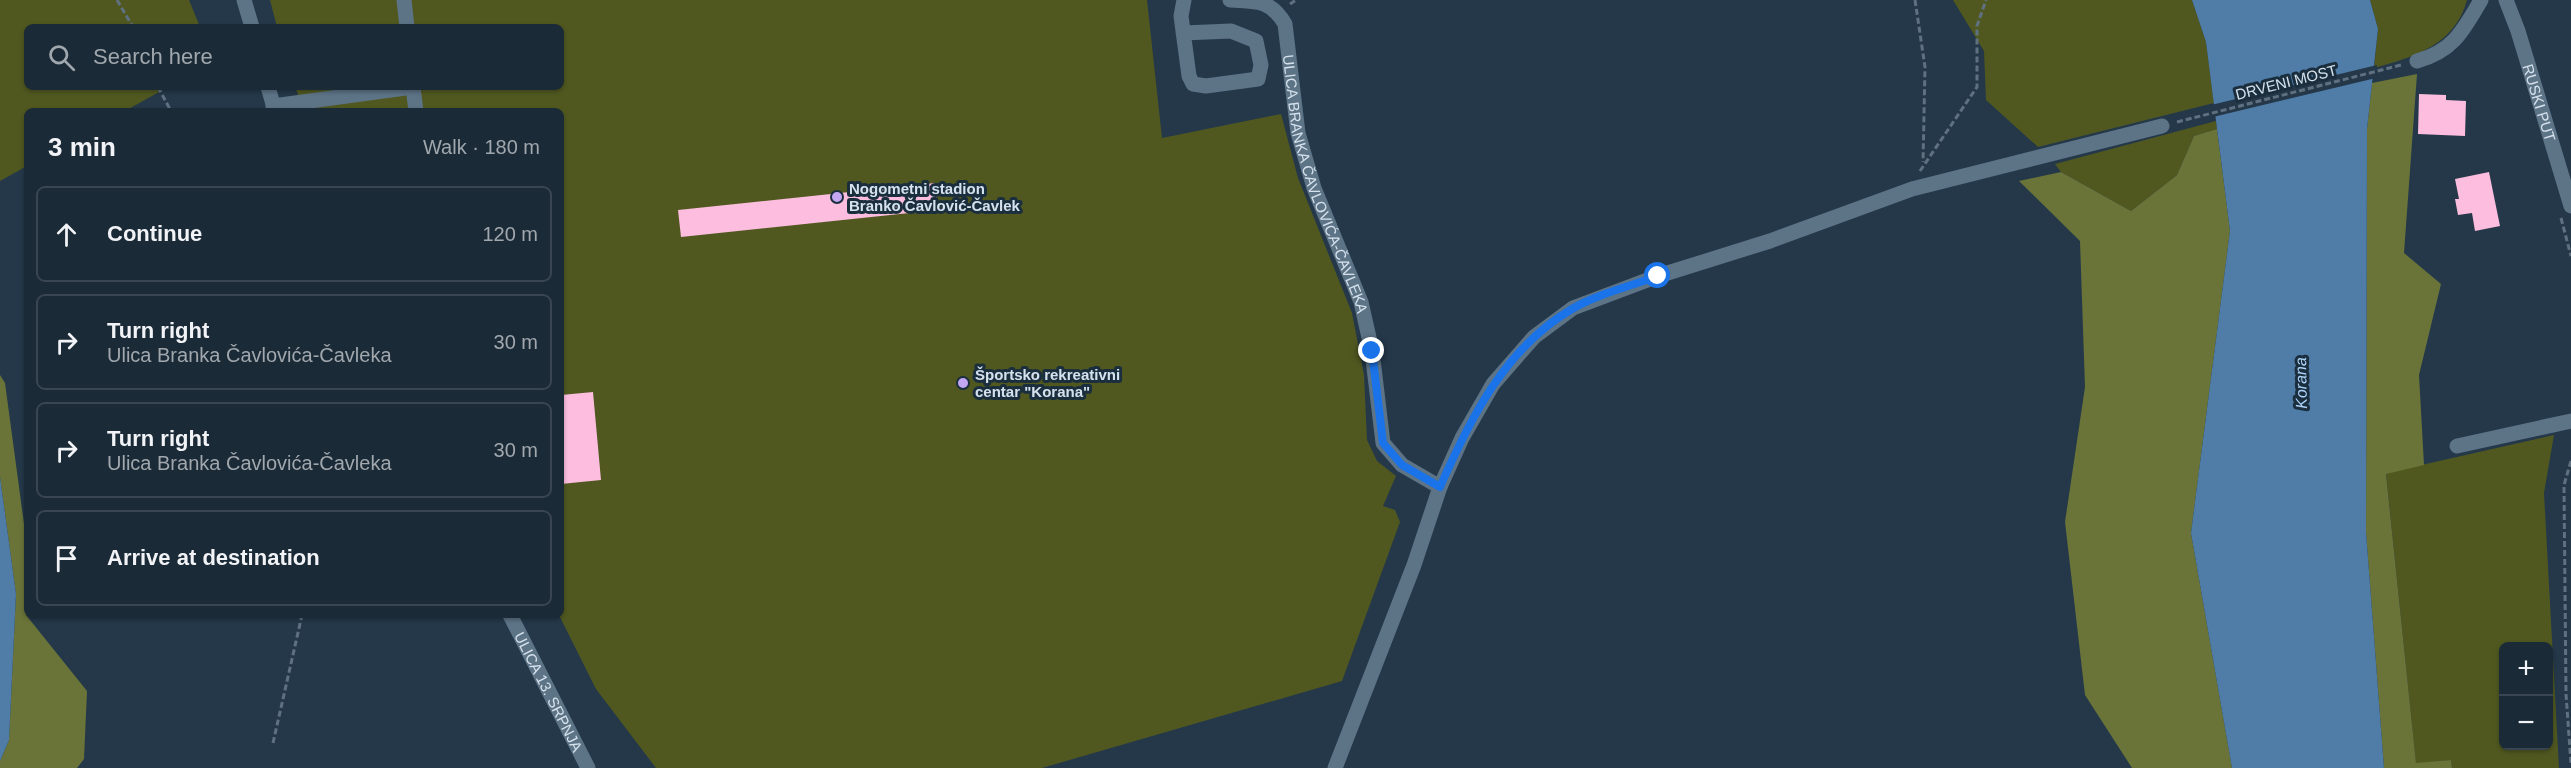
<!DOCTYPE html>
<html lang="en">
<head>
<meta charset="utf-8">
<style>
	body { margin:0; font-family:Helvetica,sans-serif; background:#283642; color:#f1f3f6 }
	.controls { position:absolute; right:18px; bottom:18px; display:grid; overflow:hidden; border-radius:9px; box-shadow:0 2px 4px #0004 }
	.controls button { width:54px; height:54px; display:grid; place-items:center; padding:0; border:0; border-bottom:2px solid #394652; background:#1b2a37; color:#f1f3f6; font:30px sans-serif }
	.stop { position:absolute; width:18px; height:18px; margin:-14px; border:4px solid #1a73e8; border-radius:50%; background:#fff }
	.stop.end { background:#1a73e8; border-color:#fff; box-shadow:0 2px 6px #0008 }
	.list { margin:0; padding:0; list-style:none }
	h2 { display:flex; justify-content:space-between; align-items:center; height:78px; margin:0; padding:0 24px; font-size:26px }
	h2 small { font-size:20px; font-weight:400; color:#a0a7ad }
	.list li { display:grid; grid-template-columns:39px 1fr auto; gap:18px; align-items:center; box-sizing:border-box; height:96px; margin:0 12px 12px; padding:0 12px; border:2px solid #394652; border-radius:9px }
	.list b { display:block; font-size:22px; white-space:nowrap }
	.list p { margin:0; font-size:20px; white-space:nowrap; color:#a0a7ad }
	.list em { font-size:20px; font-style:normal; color:#a0a7ad }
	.icon { flex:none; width:33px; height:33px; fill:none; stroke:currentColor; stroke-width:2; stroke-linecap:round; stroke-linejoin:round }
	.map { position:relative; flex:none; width:2571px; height:768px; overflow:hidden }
	.search { position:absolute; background:#1b2a37; box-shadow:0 2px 4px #0004; left:24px; top:24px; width:540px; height:66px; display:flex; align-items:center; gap:15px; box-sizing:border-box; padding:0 21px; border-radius:9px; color:#a0a7ad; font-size:22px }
	.panel { position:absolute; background:#1b2a37; box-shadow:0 2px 4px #0004; left:24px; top:108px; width:540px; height:510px; border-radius:9px }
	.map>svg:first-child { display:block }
</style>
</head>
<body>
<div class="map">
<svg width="2571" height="768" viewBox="0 0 2571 768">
	<rect width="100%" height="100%" fill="#243849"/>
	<g fill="#505820" fill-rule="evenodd">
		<path d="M0 0H189L200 27H27V87H168L125 111H27V166L0 181Z"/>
		<path d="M270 0H1147L1162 138 1281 114 1298 178 1352 313 1364 375 1367 440 1377 461 1396 476 1383 506 1395 510 1400 522 1342 681 1042 768H656L596 689 559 615 561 111H305L295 87H561V27H277Z"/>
		<path d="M1953 0H2192L2206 42 2214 103 2038 147 1986 100 1984 51Z"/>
		<path d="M2370 0H2467C2455 45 2414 57 2374 68L2378 29Z"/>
		<path d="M2216 121 2217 129 2194 136 2177 175 2131 211 2061 172 2055 164Z"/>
		<path d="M2554 435 2544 493 2559 768H2452L2451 760 2416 764 2386 473ZM2504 646H2548V746H2504Z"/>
	</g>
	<g fill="#6a7439">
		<path d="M2417 74 2404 253 2441 284 2419 375 2424 465 2386 474 2416 763 2451 760 2452 768H2384L2366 532 2367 129 2372 83Z"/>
		<path d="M2217 129 2230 231 2191 533 2232 768H2132L2085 695 2065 522 2085 387 2080 241 2019 181 2061 172 2131 211 2177 175 2194 136Z"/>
		<path d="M0 375 5 383 24 524 26 615 87 691 84 759 77 768H0V761L9 740 16 594 0 477Z"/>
	</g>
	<g fill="#507da8">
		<path d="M2192 0H2370L2378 29 2367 129 2366 532 2384 768H2232L2191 533 2230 231 2206 42Z"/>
		<path d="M0 477 16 594 9 740 0 761Z"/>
	</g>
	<path fill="#243849" d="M2377 65 2376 78 2213 117 2211 105Z"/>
	<g fill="#fcbdde">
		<path d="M2419 94 2446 95V100L2466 101 2465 136 2418 134Z"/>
		<path d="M2489 172 2500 226 2475 231 2472 213 2458 215 2455 199H2459L2455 179Z"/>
		<path d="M935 183 938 210 681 237 678 210Z"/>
		<path d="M593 392 601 480 561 484V395Z"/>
	</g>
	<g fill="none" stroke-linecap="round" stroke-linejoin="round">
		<g stroke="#5f7180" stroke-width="3" stroke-dasharray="6 3" stroke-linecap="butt">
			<path d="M117 0 133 27"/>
			<path d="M1915 0 1925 67 1923 162"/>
			<path d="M1290 4 1296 0"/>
			<path d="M158 87 171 111"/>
			<path d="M2177 122 2401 65"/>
			<path d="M1920 171 1977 87V26L1986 0"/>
			<path d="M2561 218 2571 256"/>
			<path d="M2571 461 2564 485 2566 694 2571 764"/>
			<path d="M273 743 302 615"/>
		</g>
		<g stroke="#5d7386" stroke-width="15">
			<path d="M244 0 252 27"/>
			<path d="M404 0 407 27"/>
			<path id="s1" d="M1230 0C1257 1 1271 0 1285 24L1298 133 1314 188 1361 302 1372 351 1383 443 1402 465 1440 487"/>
			<path id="s2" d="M2506 0 2518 31 2571 206"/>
			<path d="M1183 33 1231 31 1256 41 1261 65 1258 79 1206 86 1193 84 1189 76 1181 16 1184 0"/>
			<path d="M2417 61C2453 51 2463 31 2481 0"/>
			<path d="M268 87 275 111"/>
			<path d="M413 87 416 111"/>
			<path d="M273 106 413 87"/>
			<path d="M2457 446 2571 421"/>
			<path id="s3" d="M510 615 588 768"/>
			<path d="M1335 768 1414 565 1440 487 1462 438 1493 384 1534 337 1573 308 1658 276 1770 241 1912 189 2162 126"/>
		</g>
	</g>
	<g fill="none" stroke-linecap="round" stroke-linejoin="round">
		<path stroke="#1a73e8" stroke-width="8" d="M1372 351 1383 443 1402 465 1440 487C1470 419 1505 348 1572 309 1597 294 1631 286 1658 276"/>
	</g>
	<g fill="#c3a7f2" stroke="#1a2e3e" stroke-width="2">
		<circle cx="837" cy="197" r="6"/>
		<circle cx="963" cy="383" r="6"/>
	</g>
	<g text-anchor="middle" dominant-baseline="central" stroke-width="6" stroke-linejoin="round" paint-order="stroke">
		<g font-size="15" fill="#d5e2ed" stroke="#1a2e3e">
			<text transform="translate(2286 82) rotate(-14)">DRVENI MOST</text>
			<text stroke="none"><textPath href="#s2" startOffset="108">RUSKI PUT</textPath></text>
			<text stroke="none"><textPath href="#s1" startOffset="230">ULICA BRANKA ČAVLOVIĆA-ČAVLEKA</textPath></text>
			<text stroke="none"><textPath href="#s3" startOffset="86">ULICA 13. SRPNJA</textPath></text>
		</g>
		<g font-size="15" font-weight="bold" fill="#d5e2ed" stroke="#1a2e3e" text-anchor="start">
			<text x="849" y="188">Nogometni stadion<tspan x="849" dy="17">Branko Čavlović-Čavlek</tspan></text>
			<text x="975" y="374">Športsko rekreativni<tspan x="975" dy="17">centar "Korana"</tspan></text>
		</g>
		<g font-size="16" font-style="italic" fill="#abd2f8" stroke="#1a2e3e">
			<text transform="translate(2301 383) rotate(-91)">Korana</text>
		</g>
	</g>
</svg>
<div class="controls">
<button>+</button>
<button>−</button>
</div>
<div class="stop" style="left:1658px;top:276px"></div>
<div class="stop end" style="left:1372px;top:351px"></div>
<div class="search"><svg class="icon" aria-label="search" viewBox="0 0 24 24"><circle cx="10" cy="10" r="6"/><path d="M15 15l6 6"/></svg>Search here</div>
<section class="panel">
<h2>3 min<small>Walk · 180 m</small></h2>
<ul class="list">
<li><svg class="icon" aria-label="ahead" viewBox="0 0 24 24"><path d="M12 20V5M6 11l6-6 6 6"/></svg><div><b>Continue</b></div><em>120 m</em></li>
<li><svg class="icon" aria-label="right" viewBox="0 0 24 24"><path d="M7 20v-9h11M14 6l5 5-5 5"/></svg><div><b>Turn right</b><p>Ulica Branka Čavlovića-Čavleka</p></div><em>30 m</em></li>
<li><svg class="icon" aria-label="right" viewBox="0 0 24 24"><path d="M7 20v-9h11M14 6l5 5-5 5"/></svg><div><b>Turn right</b><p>Ulica Branka Čavlovića-Čavleka</p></div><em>30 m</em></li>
<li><svg class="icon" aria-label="arrive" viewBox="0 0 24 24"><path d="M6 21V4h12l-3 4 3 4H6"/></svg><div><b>Arrive at destination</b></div></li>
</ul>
</section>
</div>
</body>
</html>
